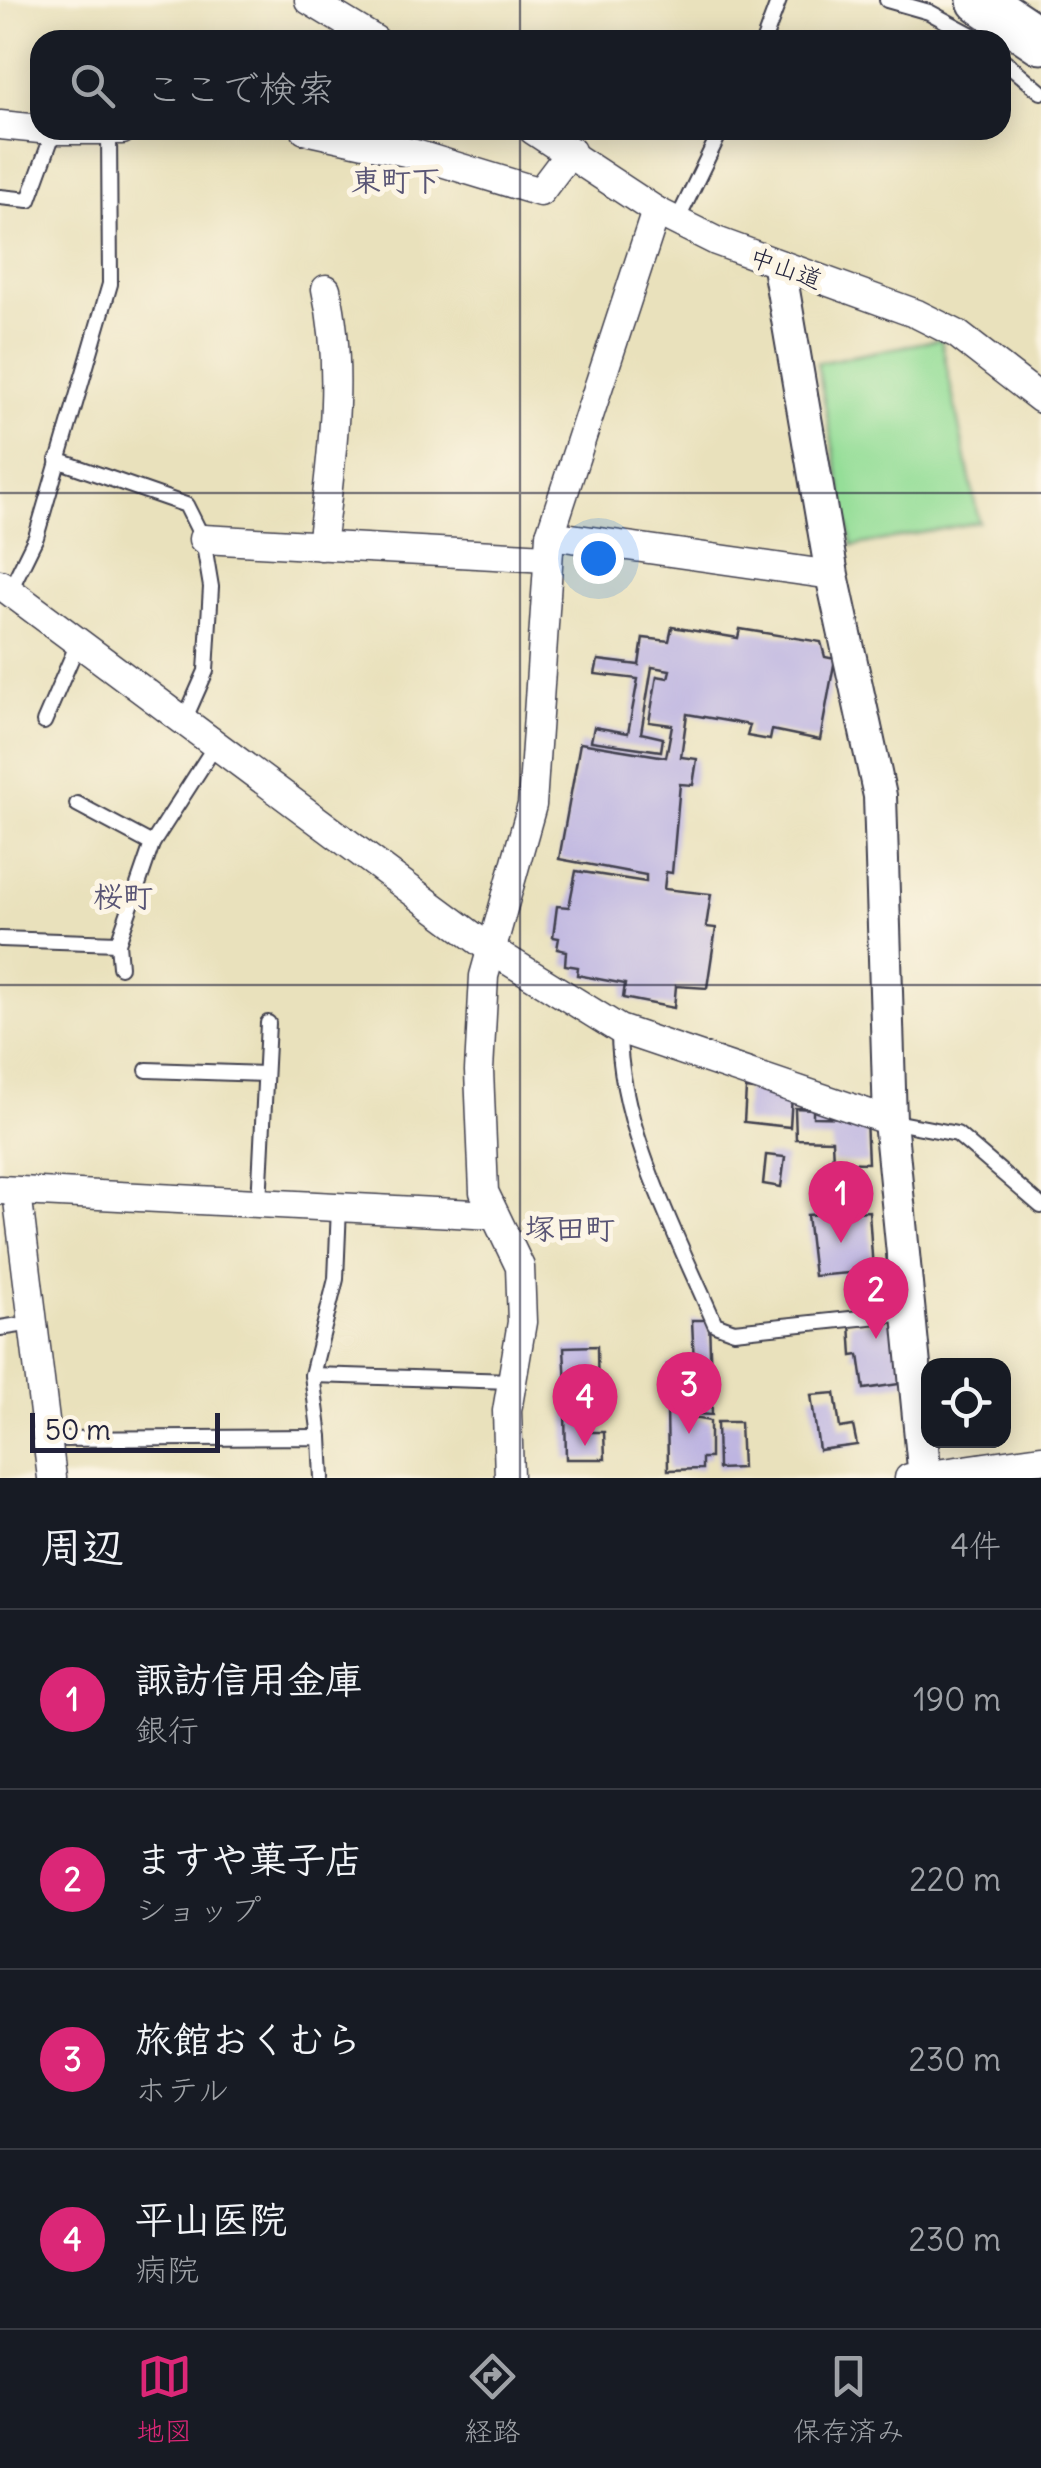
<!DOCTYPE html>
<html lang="ja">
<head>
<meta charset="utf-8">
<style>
	body { margin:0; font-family:Delius,"Klee One",sans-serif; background:#20242c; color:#f1f3f6 }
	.controls { position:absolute; right:30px; bottom:30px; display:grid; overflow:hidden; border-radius:20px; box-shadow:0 5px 25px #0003 }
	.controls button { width:90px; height:90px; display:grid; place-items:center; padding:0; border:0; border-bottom:2px solid #363941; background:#171b24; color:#f1f3f6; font:50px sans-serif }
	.scale { position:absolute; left:30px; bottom:25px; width:190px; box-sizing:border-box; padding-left:10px; border:5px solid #22223b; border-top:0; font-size:28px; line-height:35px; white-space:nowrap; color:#22223b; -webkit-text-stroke:8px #fcf5e5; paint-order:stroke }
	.you { position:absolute; left:598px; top:558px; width:35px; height:35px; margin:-25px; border:8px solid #fff; border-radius:50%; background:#1a73e8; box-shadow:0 0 0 15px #1a73e833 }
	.badge { display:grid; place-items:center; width:65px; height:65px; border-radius:50%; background:#db2777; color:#fff; font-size:32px; font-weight:700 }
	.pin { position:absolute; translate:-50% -82px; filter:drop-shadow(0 2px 5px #0008) }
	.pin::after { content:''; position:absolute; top:52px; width:35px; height:30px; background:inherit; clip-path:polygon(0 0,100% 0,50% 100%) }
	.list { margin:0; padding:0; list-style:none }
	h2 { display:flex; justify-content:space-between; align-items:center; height:130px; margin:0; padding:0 40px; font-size:42px }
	h2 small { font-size:32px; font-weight:400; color:#9ea1a6 }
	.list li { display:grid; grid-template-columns:65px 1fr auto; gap:30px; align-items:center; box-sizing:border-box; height:180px; padding:0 40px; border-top:2px solid #363941 }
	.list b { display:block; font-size:38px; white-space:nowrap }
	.list p { margin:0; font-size:32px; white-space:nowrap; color:#9ea1a6 }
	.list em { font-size:32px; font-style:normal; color:#9ea1a6 }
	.icon { flex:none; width:55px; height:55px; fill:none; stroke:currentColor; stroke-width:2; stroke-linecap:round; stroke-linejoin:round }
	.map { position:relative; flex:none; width:1041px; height:1478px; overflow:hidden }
	.search { position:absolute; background:#171b24; box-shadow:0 5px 25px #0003; left:30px; right:30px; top:30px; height:110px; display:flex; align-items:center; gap:25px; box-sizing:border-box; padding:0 35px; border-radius:30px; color:#9ea1a6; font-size:38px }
	.sheet { height:850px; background:#171b24 }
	nav { display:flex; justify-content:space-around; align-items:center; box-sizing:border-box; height:140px; border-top:2px solid #363941; background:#171b24; font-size:28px; color:#9ea1a6 }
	nav a { display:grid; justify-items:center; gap:5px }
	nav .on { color:#db2777 }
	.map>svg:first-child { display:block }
</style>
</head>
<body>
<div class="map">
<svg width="1041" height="1478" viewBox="0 0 1041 1478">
	<rect width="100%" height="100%" fill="#fcf5e5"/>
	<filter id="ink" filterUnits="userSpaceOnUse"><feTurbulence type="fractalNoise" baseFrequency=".01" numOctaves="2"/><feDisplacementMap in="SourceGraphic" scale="20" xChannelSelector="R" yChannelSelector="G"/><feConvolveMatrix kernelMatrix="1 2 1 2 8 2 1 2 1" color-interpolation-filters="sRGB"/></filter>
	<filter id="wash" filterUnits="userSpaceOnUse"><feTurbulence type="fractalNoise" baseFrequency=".0048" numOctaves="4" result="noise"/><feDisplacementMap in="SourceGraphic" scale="40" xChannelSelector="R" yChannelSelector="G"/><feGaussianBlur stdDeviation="2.25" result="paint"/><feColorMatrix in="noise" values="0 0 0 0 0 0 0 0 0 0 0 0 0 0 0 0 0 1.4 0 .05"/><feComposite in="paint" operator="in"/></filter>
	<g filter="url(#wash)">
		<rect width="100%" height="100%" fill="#e9e1bc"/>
		<path fill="#95de98" stroke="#5c806a" stroke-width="2.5" d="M941 339 979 522 852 546 817 363Z"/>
		<g id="blocks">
			<g fill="#beb5e1">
				<path d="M672 627 738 638 740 629 821 642 825 657 835 659 820 740 772 730 770 740 747 736 750 725 687 714 681 757 697 759 693 785 680 784 672 873 666 872 664 889 711 894 706 927 716 928 707 988 676 986 674 1008 623 998 625 984 577 975 578 967 565 965 566 951 557 949 559 938 553 937 557 906 569 907 576 871 646 882V875L559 859 580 743 666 757 672 725 649 722 657 676 668 678 670 670 652 667 641 733 663 738 661 751 591 741 594 727 628 733 638 679 595 674 598 660 639 665 643 638 669 641Z"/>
				<path d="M746 1089 792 1095 790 1127 744 1122Z"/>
				<path d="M795 1108 813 1109V1117L866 1118 868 1163 833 1162 832 1140 796 1139Z"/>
				<path d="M766 1155 785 1157 781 1187 763 1184Z"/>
				<path d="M869 1211 873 1271 814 1276 807 1215Z"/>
				<path d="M898 1319 906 1383 864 1389 859 1355 852 1356 850 1323Z"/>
				<path d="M692 1320H709L712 1415 697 1414 696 1400H669L667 1365 694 1364Z"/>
				<path d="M597 1346 598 1406H578L577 1386 566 1387 564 1347Z"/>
				<path d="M835 1393 840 1428 853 1426 857 1445 819 1450 811 1395Z"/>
				<path d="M693 1404V1418L710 1421V1458H702V1469L668 1470 667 1405Z"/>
				<path d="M565 1411 587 1413 588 1432H604L605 1459H566Z"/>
				<path d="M717 1422H740L742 1468 718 1469Z"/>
			</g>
		</g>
	</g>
	<g filter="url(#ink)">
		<use href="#blocks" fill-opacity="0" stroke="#403f4e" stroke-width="2.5"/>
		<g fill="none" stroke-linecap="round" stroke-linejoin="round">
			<defs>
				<g id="service">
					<path d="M887 0 929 12 981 40"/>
					<path d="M764 40 779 0"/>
					<path d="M1001 58 1041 92"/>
					<path d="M0 197 29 200 54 131"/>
					<path d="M677 221 721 130"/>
					<path d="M57 460 186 505 203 539 211 587 206 671 183 723"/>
					<path d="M10 590 36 537 110 284 109 131"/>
					<path d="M44 722 78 643"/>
					<path d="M77 804 152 844"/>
					<path d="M0 939 118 943 152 844 215 746"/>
					<path d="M118 943 120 967"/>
					<path d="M619 1029C618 1125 677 1236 715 1324L734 1331 908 1313"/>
					<path d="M147 1070 265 1074"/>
					<path d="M890 1121 957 1134 1041 1206"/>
					<path d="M259 1203 268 1023"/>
					<path d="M0 1328 33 1323"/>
					<path d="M312 1375 513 1381"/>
					<path d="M320 1437 312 1375 336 1279 339 1207"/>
					<path d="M47 1439 320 1437 322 1478"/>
				</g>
				<g id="minor">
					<path d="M309 0 375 40"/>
					<path d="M0 125 40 129"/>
					<path d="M46 130H122"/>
					<path d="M305 130 415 154 540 192 571 151"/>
					<path d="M533 130 656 211 716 241 917 314 957 334 1041 399"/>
					<path d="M550 535 832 575"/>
					<path d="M203 539 547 558"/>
					<path d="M321 546C331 463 345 372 326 289"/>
					<path d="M0 584 490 949 619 1029 890 1121"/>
					<path d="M0 1190 494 1215"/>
					<path d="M17 1192 52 1478"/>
					<path d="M509 1478 507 1411 522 1322 520 1267 484 1192 479 1071 484 976 532 805 550 535 656 211"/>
					<path d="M909 1478 1041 1459"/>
				</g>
				<path id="tertiary" d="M779 267 832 575 880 796 890 1121 925 1478"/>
				<path id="trunk" d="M980 0 1041 41"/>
			</defs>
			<use href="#service" stroke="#403f4e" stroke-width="18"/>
			<use href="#minor" stroke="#403f4e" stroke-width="31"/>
			<use href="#tertiary" stroke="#403f4e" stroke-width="36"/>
			<use href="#trunk" stroke="#403f4e" stroke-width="49"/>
			<use href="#service" stroke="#fff" stroke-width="14"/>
			<use href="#minor" stroke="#fff" stroke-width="28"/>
			<use href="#tertiary" stroke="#fff" stroke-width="32"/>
			<use href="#trunk" stroke="#fff" stroke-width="45"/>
		</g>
	</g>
	<path fill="none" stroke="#22223b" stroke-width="2.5" stroke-opacity="0.55" d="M520 0V40M520 130V1478M0 493H1041M0 985H1041"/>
	<g text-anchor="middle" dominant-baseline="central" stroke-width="10" stroke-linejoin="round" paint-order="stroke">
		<g font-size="25" fill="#22223b" stroke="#fcf5e5">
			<text transform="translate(786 268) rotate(20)">中山道</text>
		</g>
		<g font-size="30" font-weight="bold" fill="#595575" stroke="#fcf5e5">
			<text x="396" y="180">東町下</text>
			<text x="123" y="896">桜町</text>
			<text x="570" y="1228">塚田町</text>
		</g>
	</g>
</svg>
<div class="controls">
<button><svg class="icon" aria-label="locate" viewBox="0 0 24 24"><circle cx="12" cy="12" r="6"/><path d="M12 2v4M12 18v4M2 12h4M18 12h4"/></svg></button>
</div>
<div class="scale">50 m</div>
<div class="you"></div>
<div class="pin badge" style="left:841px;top:1243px">1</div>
<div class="pin badge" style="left:876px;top:1339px">2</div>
<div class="pin badge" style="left:689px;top:1434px">3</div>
<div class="pin badge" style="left:585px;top:1446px">4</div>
<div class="search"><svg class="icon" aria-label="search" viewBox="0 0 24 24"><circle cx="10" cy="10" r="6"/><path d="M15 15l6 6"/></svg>ここで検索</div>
</div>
<section class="sheet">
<h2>周辺<small>4件</small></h2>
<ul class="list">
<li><span class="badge">1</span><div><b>諏訪信用金庫</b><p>銀行</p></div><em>190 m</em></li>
<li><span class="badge">2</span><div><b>ますや菓子店</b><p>ショップ</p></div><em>220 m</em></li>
<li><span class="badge">3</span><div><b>旅館おくむら</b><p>ホテル</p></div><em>230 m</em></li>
<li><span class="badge">4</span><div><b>平山医院</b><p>病院</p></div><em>230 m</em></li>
</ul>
</section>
<nav>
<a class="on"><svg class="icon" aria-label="map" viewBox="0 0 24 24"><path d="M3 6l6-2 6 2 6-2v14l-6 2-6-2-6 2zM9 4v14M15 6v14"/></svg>地図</a>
<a><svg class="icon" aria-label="directions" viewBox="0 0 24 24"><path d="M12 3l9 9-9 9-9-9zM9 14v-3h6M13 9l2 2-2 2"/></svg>経路</a>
<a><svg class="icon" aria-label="saved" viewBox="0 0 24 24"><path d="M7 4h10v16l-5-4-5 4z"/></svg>保存済み</a>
</nav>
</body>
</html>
